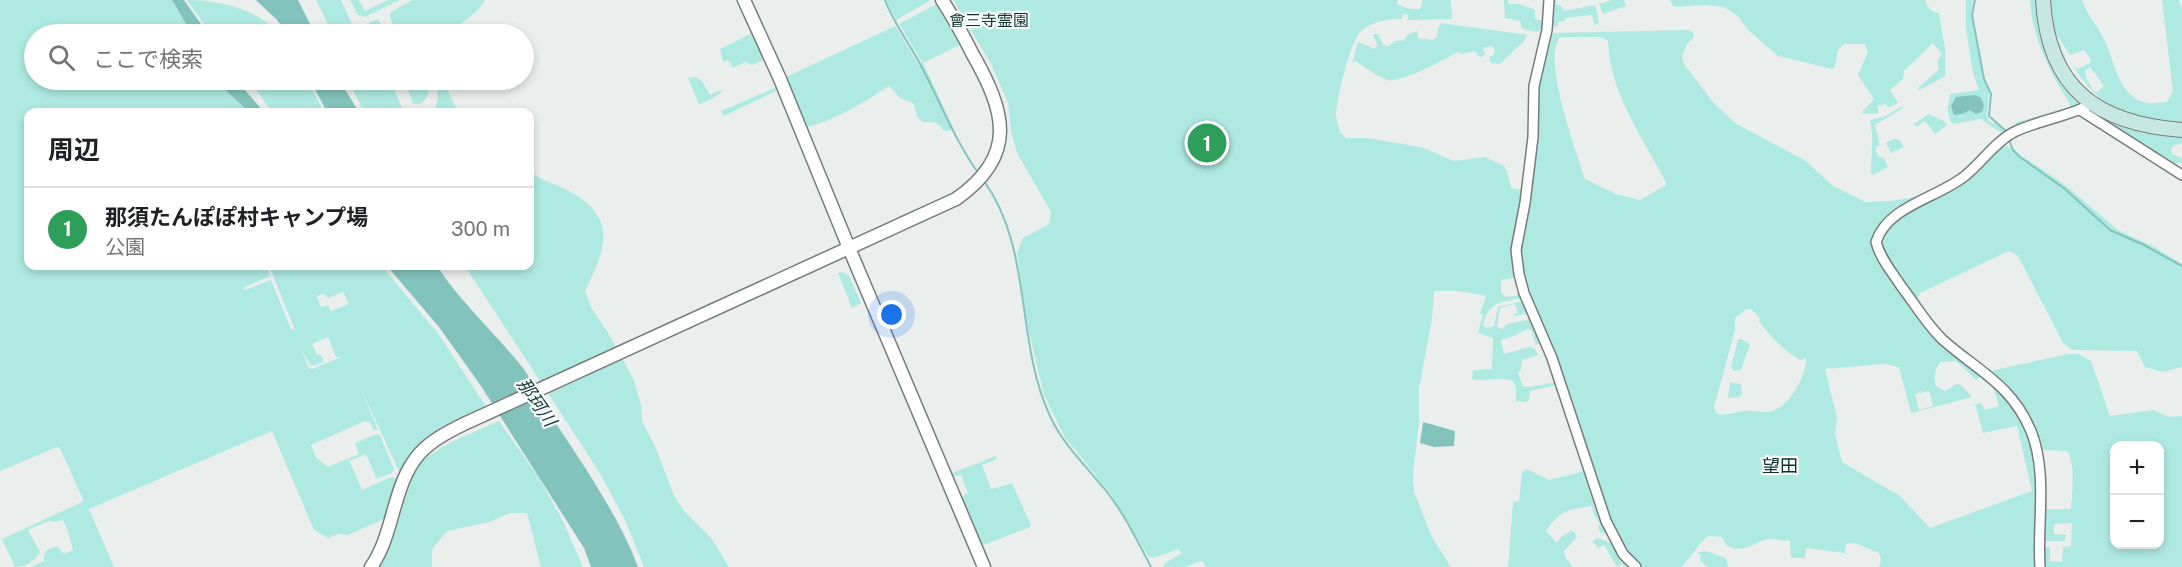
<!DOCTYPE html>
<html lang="ja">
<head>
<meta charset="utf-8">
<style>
	body { margin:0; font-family:"Public Sans","Noto Sans JP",sans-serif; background:#f6f6f6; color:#202124 }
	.controls { position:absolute; right:18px; bottom:18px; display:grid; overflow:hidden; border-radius:12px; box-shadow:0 3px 9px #0003 }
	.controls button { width:54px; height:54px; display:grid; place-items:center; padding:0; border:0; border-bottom:2px solid #e0e0e0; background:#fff; color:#202124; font:30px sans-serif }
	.you { position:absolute; left:892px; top:315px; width:21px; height:21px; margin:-15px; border:4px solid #fff; border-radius:50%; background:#1a73e8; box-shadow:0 0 0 9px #1a73e833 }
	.badge { display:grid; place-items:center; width:39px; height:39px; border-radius:50%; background:#111827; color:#fff; font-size:20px; font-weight:700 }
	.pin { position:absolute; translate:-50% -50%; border:3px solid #fff; box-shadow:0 2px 6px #0006 }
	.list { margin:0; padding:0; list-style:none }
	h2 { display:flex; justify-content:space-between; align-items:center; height:78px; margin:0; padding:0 24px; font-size:26px }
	h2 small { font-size:20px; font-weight:400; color:#757577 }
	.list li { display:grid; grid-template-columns:39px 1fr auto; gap:18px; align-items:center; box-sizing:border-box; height:84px; padding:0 24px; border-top:2px solid #e0e0e0 }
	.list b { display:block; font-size:22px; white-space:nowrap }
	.list p { margin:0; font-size:20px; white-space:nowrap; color:#757577 }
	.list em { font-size:20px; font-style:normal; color:#757577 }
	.icon { flex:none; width:33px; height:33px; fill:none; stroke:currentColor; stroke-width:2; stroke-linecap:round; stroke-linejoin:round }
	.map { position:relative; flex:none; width:2182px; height:567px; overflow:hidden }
	.search { position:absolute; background:#fff; box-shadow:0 3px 9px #0003; left:24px; top:24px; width:510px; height:66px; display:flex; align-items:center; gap:15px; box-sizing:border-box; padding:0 21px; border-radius:33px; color:#757577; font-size:22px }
	.panel { position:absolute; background:#fff; box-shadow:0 3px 9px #0003; left:24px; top:108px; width:510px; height:162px; border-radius:12px }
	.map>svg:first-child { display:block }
</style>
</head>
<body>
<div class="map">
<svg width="2182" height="567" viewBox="0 0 2182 567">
	<rect width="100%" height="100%" fill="#eaefee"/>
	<g fill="#afeae2" fill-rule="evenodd">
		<path d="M0 0H172L192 34H34V80H217L220 85 249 112H28V266H266L270 276 243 288 245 290 271 280 291 329 295 330 269 266H382L439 335 487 408 446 426 429 438 402 471H399L361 389 378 430H373L370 422 365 421 311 445 316 457 328 467 359 454 355 443 377 434 380 435 394 469 392 473 377 479 366 454 347 462H350L362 490 391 477 396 478 398 481 388 517 348 535 339 534 328 538 314 530 272 431 89 509 114 567H31L44 561V555L47 550 57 546 64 554 73 550 68 531 63 520 54 522 49 521 28 530 40 552C35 561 25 567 15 567L2 539 82 502 83 499 60 449 57 447 0 471ZM343 292 349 304 331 311 328 305 321 307 317 296 324 294 328 298ZM328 337 336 357H341L312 369 309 368 301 349 310 365 313 366 324 362 321 355H317L312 344Z"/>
		<path d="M187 0C219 0 258 9 279 34H211Z"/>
		<path d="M316 0H341L357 34H333Z"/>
		<path d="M350 0H359L365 11 388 0H400L365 17 358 15Z"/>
		<path d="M412 0H485C478 13 454 31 440 34 426 37 409 35 396 34L390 17V13Z"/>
		<path d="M886 0H931L896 20Z"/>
		<path d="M953 0H1398L1397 4 1410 9H1420L1423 0H1451L1452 19 1408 20V15L1403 14 1402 19C1388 19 1374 21 1362 30 1350 40 1337 97 1336 114 1336 120 1339 127 1340 132L1346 138H1367L1421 147 1454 161 1486 157 1504 166 1507 171 1511 188 1529 191 1537 87 1550 35 1555 33 1686 30 1693 32 1694 37 1687 44 1682 56 1684 64 1712 101 1735 123 1806 161 1832 185 1865 202 1892 201 1924 195 1938 189 2001 146H2007L2065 185 2118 230 2156 248 2182 264V367L2163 372 2145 367 2137 351 2072 350 2063 343 2018 256 2009 251 1920 293 1918 298 1933 324 1982 375 1976 380 1956 361C1952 362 1944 361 1941 362 1934 367 1934 380 1936 386L1945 391 1956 384 1961 385 1972 397 1911 413 1899 367 1884 364 1825 369 1837 418 1835 434 1842 462 1900 496 1930 528 2032 491 2017 426 1983 433 1975 404 1981 403 1985 410 1999 406 1990 379 2000 386 2029 430 2039 475 2038 567H1879L1881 560 1879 553 1855 543 1846 544 1845 553 1806 548 1805 558H1791L1790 541C1783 541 1776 539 1769 539 1754 541 1744 556 1726 545L1722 537 1708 536C1697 545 1692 557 1681 567H1639L1624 552 1600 510 1607 533H1601L1598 528 1600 523 1594 515 1592 506C1568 510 1560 510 1546 531L1557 543 1562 536 1571 531 1574 532 1577 537 1564 551 1565 557 1573 567H1508L1513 502 1519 501 1522 472 1527 469 1549 480 1581 472 1587 461 1521 277 1501 280V292L1505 297 1516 296 1520 290 1523 298C1502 302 1488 301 1483 325L1486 328 1494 326 1498 307 1523 301 1529 313 1515 316 1513 314 1518 313 1515 304 1500 308 1497 327 1503 329 1507 324 1532 319 1542 342 1536 345 1531 330 1527 329 1514 336 1503 339 1501 341 1504 354 1530 347 1535 349 1538 355 1522 360 1521 369 1518 373 1523 386 1530 387 1557 382V385L1530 391 1529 399 1527 402 1516 401V387L1513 381 1506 379 1475 380 1472 379 1473 370 1492 369 1493 338 1478 333 1483 315 1480 313 1486 296 1458 291H1434L1432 319 1419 388V422L1413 474 1414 492 1432 537 1451 567H1206L1203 562 1200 561 1186 567H1163L1165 563 1182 553 1178 549 1154 558 1148 556 1112 496 1064 436 1044 395 1027 323 1017 253 1023 238 1049 224 1051 212 1017 153 1011 131 1008 103 991 64ZM1560 37H1602L1608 41C1610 93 1642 137 1666 182V185L1640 200 1616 194 1585 179C1576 151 1542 60 1560 37ZM1747 309H1751L1760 318 1759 321C1769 335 1785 352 1800 360L1806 358C1807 375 1790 406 1772 411 1764 414 1753 410 1744 411 1734 412 1725 417 1716 413L1714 407 1735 330V318ZM1929 391 1933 406 1919 410 1915 394Z"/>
		<path d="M1504 0H1508V4H1520L1535 10V19L1545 21 1541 30 1537 32 1522 29 1520 21 1505 18Z"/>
		<path d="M1553 0H1556L1557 5H1560L1564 11 1595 5 1599 23 1594 25 1592 15 1565 18V21L1558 22V27L1551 25Z"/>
		<path d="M1612 0H1624L1626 6 1603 14 1599 4Z"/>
		<path d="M1670 0H1925C1927 7 1931 12 1939 13L1945 48V76L1920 90 1917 89 1939 69 1937 61 1942 54 1933 43 1904 71 1903 79 1890 90 1898 103 1888 108 1886 104 1878 106V114L1861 113 1874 99 1858 75 1868 52 1865 44H1844L1838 50 1835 67 1832 69 1778 56 1747 29 1739 17 1724 7 1706 5 1677 7 1673 6Z"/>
		<path d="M1966 0H1973L1971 14 1984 81 1989 92 1987 116 1989 121 2000 126 2005 133 2004 135 1981 119 1953 124C1945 114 1948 106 1950 94L1979 90 1973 73 1966 28Z"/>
		<path d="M2030 0H2038L2041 29 2084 104 2019 126 2014 123 2069 107 2070 104C2050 72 2032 38 2030 0Z"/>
		<path d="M2048 0H2082C2088 17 2095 22 2103 37 2115 59 2117 98 2148 103 2154 104 2161 102 2167 102L2173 91 2162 0H2179L2182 9V143L2173 146 2171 150 2172 154 2182 158V163H2175L2174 167 2091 113 2092 110 2113 124 2145 134V123C2112 107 2092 98 2073 65L2078 69 2090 63 2091 60 2084 50 2070 55 2055 32 2069 68 2067 70 2054 38ZM2090 67 2104 86 2097 92 2094 91 2087 80 2085 71Z"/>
		<path d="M940 2 962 44 923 63 954 130 944 131C937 121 934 122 923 122L917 117 914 104 900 98 889 86C866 101 834 121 807 127L786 77 895 26 919 65 922 62 899 24Z"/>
		<path d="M378 19 386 34H375L369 23Z"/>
		<path d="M1441 23 1527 35 1525 40 1500 64 1491 63 1489 60 1490 56H1493L1495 52 1493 46 1483 48 1485 54 1482 57 1478 56 1475 51 1462 54 1458 52C1445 59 1402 83 1388 80 1377 77 1365 67 1355 61L1352 63 1358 42 1375 49 1377 45 1373 34H1378L1383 45 1388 46 1396 41 1404 40 1408 34 1418 31V38L1432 40 1437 37 1438 28Z"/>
		<path d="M750 34 754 36 776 82 774 83 764 60 752 65 745 62 733 68 728 60 723 62 720 49Z"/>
		<path d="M695 77 702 81 710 95 721 90 722 92 708 101 699 104 688 78Z"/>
		<path d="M240 80H307L324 112H272L257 91 245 85Z"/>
		<path d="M348 80H393L395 92 404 112H364Z"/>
		<path d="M404 80H427C430 90 429 98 420 104H413Z"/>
		<path d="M436 80H443L458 112H434C438 101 439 91 436 80Z"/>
		<path d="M777 87 778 90 724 116 721 111Z"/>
		<path d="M1902 106 1903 108 1875 125 1880 145 1876 147V151L1879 157H1883L1888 167 1873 175 1871 173C1871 155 1874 138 1870 120L1886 116Z"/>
		<path d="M1928 114 1944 121 1947 125 1935 134 1925 121 1916 127 1914 124Z"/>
		<path d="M1894 139H1899L1904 147 1891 153 1886 143Z"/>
		<path d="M530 172C542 180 554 184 567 190 619 217 606 248 585 291L592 309 607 331 634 380 641 405 642 421 654 444 674 495 684 511 712 539 729 567H644L625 520 598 470 465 266H530Z"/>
		<path d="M842 272 849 276 861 303 852 308 838 273Z"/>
		<path d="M1741 339 1750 344 1741 370 1734 371 1731 367 1738 340Z"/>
		<path d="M2068 354H2079L2091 361 2110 416 2153 410 2170 417 2182 416V567H2043V547H2050V561L2062 562 2063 547 2071 546 2072 523 2054 524V534L2066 535 2065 541H2043L2044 509H2071C2072 495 2076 462 2067 451L2042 450C2030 420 2014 394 1990 371ZM2114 446H2160V544H2114Z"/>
		<path d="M1730 382 1741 384 1742 394 1739 397 1728 398Z"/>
		<path d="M499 421 539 478 563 521 583 567H541L527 513H510L490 522 447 531 432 549V567H378C397 538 398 507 411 477 423 449 473 433 499 421Z"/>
		<path d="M996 456 997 459 982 465 991 489 1012 483 1031 525 1030 527 984 545 982 544 962 497 968 493 961 475 953 477 952 473Z"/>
		<path d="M1598 538 1613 544 1633 567H1626L1622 564 1617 567 1604 545 1598 548 1592 541Z"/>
		<path d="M1706 551 1726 558 1728 567H1708L1700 561 1701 555 1697 552Z"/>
	</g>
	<g fill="#82c4bc">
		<path d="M172 0H184L208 34H192Z"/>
		<path d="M256 0H298L315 34H287L277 20Z"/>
		<path d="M217 80H236L264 112H249L220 85Z"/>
		<path d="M310 80H339L359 112H327Z"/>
		<path d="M1975 95 1981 98 1984 106 1982 112 1976 114 1970 110 1962 114 1954 115 1951 106 1956 97Z"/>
		<path d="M387 266H437C461 303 495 333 523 368 532 380 537 395 546 408 577 456 618 513 638 567H591L584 548 481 386 439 327Z"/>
		<path d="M1423 422 1455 431 1454 446 1434 447 1420 443Z"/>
	</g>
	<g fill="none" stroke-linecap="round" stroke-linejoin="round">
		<g stroke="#82c4bc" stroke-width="2">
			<path d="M885 0C893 22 907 40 918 60 939 98 953 138 979 174"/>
			<path d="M1975 0 1972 15 1984 79 1991 94 1989 116 2007 132"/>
			<path d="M2008 137 2013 150 2020 157 2065 189 2110 230 2144 245 2182 266"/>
			<path d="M984 181C1033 249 1015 341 1050 416 1063 445 1088 468 1107 492 1125 515 1138 542 1151 567"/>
		</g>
		<defs>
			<g id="minor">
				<path d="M1549 0 1547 30 1534 86 1533 137 1525 203 1516 250 1519 274 1524 293 1552 358 1606 521 1623 554 1636 567"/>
				<path d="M2080 110 2182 175"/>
				<path d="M2040 567C2037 522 2048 474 2031 431 2011 384 1978 371 1943 340 1927 325 1915 304 1901 286 1892 272 1880 258 1876 242 1888 205 1939 198 1966 175 1982 162 1995 142 2014 132 2039 120 2067 117 2092 104"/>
			</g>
			<g id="tertiary">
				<path d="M744 0 780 79 849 248 984 567"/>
				<path d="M371 567C395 533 392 484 420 453 433 439 450 431 466 423L956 199C1019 155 1005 111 972 53 963 35 953 17 942 0"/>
			</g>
			<path id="secondary" d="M2043 0C2048 89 2098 124 2182 130"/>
		</defs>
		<use href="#minor" stroke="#777b7b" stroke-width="12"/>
		<use href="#tertiary" stroke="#777b7b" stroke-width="15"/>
		<use href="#secondary" stroke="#777b7b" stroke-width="16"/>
		<use href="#minor" stroke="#fff" stroke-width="9"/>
		<use href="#tertiary" stroke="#fff" stroke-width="12"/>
		<use href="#secondary" stroke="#c6e7e4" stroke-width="14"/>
	</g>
	<g text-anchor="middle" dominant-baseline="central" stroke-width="4.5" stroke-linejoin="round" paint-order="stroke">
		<g font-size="16" fill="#10322e" stroke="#f7fcfc">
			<text x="989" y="20">會三寺霊園</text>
		</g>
		<g font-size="18" font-style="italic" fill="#193a37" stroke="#f7fcfc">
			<text transform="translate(537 402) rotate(55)">那珂川</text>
		</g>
		<g font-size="18" fill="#0d302c" stroke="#f7fcfc">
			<text x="1780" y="465">望田</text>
		</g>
	</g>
</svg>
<div class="controls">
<button>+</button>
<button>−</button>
</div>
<div class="you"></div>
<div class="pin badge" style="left:1207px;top:143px;background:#2e9e5b">1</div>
<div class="search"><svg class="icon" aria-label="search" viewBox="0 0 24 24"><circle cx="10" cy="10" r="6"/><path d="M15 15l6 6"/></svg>ここで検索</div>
<section class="panel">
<h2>周辺<small></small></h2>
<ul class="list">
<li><span class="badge" style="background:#2e9e5b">1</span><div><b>那須たんぽぽ村キャンプ場</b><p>公園</p></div><em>300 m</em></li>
</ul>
</section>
</div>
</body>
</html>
